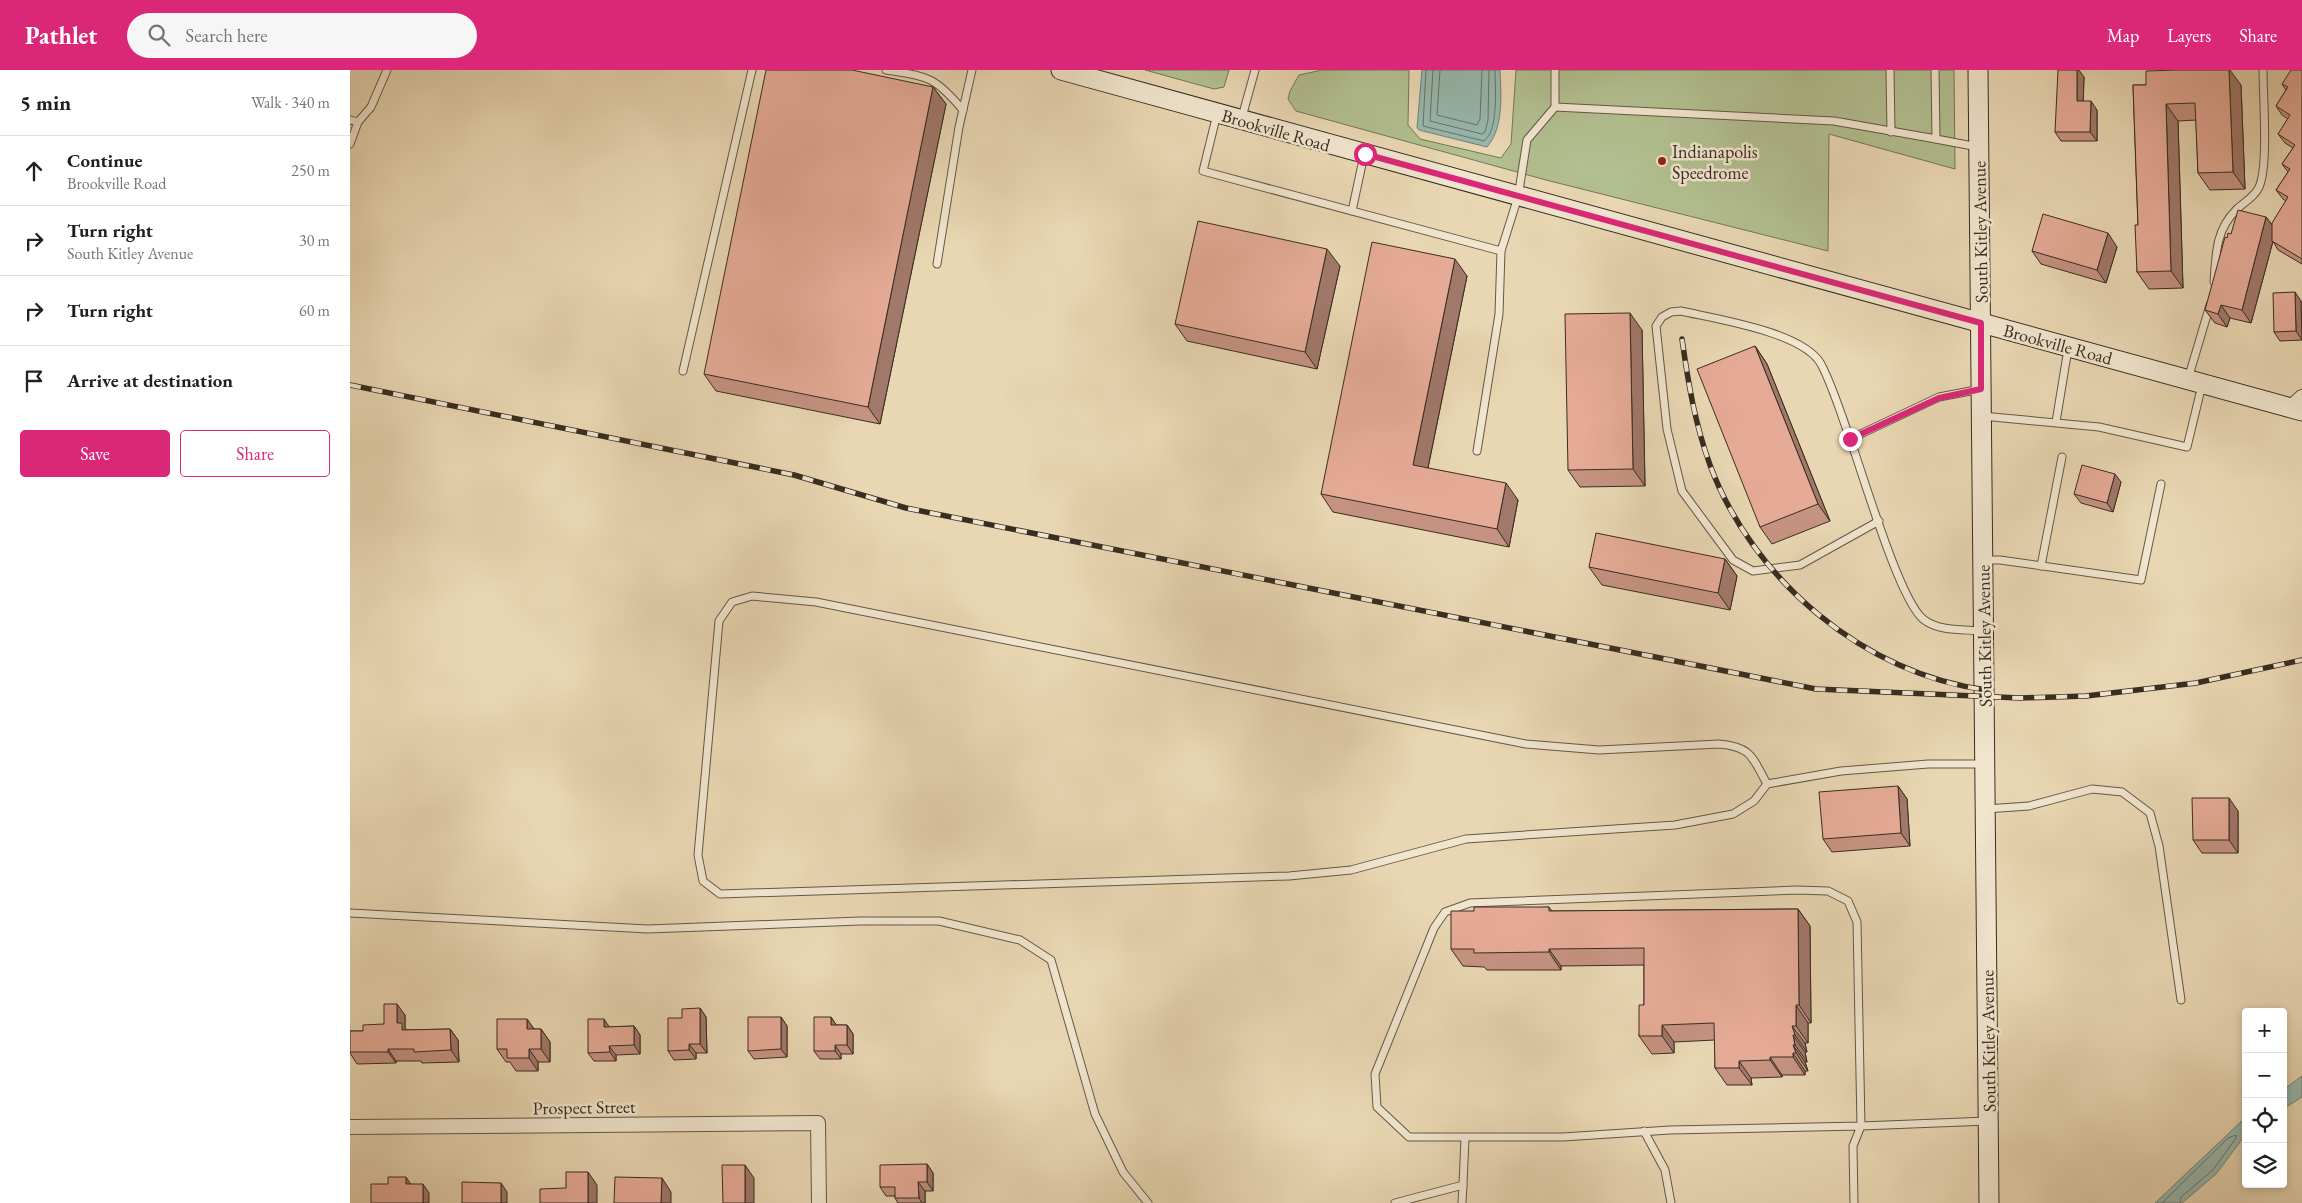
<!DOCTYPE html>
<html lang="en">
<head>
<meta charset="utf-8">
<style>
	body { margin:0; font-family:"EB Garamond",serif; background:#f6f6f6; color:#202124 }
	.controls { position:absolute; right:15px; bottom:15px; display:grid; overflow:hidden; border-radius:5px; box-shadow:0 2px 8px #0003 }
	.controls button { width:45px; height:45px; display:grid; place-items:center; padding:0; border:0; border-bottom:1px solid #e0e0e0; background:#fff; color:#202124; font:25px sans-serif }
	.stop { position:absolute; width:15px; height:15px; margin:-11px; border:4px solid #db2777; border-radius:50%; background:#fff }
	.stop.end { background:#db2777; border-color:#fff; box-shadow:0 1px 5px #0008 }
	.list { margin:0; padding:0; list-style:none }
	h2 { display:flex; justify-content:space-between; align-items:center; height:65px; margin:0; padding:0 20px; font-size:21px }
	h2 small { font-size:16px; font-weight:400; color:#757577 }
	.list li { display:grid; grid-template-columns:32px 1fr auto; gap:15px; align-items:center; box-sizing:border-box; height:70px; padding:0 20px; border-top:1px solid #e0e0e0 }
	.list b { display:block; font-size:19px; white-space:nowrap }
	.list p { margin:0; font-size:16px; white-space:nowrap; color:#757577 }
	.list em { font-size:16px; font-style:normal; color:#757577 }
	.actions { display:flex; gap:10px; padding:15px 20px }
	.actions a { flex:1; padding:11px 0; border:1px solid #db2777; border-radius:5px; text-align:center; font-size:18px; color:#db2777 }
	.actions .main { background:#db2777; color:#fff }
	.icon { flex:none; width:28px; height:28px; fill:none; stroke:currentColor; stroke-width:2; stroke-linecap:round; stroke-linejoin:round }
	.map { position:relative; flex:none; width:1952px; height:1133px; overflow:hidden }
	header { display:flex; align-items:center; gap:30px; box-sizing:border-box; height:70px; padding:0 25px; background:#db2777; color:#fff }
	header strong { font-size:24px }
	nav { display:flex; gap:28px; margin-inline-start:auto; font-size:18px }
	.search { width:350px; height:45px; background:#f6f6f6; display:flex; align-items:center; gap:12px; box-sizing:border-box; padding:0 18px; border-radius:28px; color:#757577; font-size:19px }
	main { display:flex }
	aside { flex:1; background:#fff }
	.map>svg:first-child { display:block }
</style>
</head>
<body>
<header>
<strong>Pathlet</strong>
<div class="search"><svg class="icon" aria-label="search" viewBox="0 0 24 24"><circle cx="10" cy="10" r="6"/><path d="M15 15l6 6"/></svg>Search here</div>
<nav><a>Map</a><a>Layers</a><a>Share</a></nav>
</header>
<main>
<aside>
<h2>5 min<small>Walk · 340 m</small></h2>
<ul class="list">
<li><svg class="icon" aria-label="ahead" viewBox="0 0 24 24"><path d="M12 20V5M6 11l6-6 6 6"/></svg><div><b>Continue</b><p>Brookville Road</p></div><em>250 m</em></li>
<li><svg class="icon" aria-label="right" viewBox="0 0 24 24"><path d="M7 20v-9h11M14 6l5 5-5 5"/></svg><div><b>Turn right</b><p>South Kitley Avenue</p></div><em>30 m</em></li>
<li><svg class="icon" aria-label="right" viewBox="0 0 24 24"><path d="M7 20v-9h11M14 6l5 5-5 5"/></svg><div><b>Turn right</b></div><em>60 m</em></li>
<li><svg class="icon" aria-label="arrive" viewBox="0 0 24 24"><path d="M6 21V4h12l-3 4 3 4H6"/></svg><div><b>Arrive at destination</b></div></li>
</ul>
<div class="actions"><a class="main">Save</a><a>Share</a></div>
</aside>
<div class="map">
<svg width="1952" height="1133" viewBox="0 0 1952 1133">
	<rect width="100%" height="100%" fill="#e9d7b3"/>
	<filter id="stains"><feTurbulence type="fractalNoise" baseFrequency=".004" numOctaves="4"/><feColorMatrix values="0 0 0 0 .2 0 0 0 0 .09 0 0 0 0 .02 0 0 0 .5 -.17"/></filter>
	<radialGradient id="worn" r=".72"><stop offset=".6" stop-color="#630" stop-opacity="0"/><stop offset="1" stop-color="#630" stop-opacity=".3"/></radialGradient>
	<g fill="#b2bf90" stroke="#757659">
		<path d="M795 0H879L874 17 864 19Z"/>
		<path d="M972 0H1059L1058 55 1070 69 1151 88 1161 74 1166 0H1604L1605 99 1479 64 1478 181 1196 110 946 41 938 29 940 21 949 5Z"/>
	</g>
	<g fill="#97b9af" stroke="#718177">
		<path d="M1072 0H1150C1151 25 1154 57 1137 77L1069 60 1067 58Z"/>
		<path d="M1952 1006V1027L1933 1039V1020Z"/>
		<path d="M1896 1047V1064L1866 1104 1832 1133H1805Z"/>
	</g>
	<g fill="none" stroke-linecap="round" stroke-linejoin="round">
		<g stroke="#687368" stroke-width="1">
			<path d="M1076 0 1073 56 1134 71C1149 60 1145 18 1145 0"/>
			<path d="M1083 0 1080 51 1132 64 1135 62 1138 50 1139 0"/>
			<path d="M1090 0 1087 45 1127 55 1130 49 1132 0"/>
			<path d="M1812 1133 1878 1068 1886 1065V1068L1863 1100 1831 1127 1830 1133"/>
		</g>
		<defs>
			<g id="lane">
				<path d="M536 0C579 7 584 6 613 40"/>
				<path d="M1205 0V37L1484 51 1586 69"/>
				<path d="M1540 0 1541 62"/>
				<path d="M1585 0 1586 69 1628 77"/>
				<path d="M867 44 853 101 1151 181 1168 127 1177 70 1205 37"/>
				<path d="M892 47 905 0"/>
				<path d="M0 50 8 52"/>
				<path d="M0 74 8 52 21 37 37 0"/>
				<path d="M1002 141 1014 85"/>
				<path d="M587 194 609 57 622 0"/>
				<path d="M1864 212C1866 186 1865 161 1886 140 1893 133 1903 128 1908 119 1919 101 1913 25 1913 0"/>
				<path d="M333 301 402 0"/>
				<path d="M1838 309 1860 235"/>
				<path d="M1632 346 1749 357 1837 377 1852 315"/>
				<path d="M1706 352 1718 279"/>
				<path d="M1500 369C1513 404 1549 529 1573 549 1589 562 1614 559 1633 561"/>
				<path d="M1127 381 1149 244 1151 181"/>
				<path d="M1529 451 1450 495 1403 501 1383 490 1332 421 1317 359 1306 256 1312 247 1321 242 1331 241C1366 249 1453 262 1471 294 1483 317 1491 344 1500 369L1589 327 1631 319"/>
				<path d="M1633 490H1650L1791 510 1811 414"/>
				<path d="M1691 496 1712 387"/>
				<path d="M1417 714C1402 687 1402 677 1369 674L1249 680 1176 674 466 532 402 526 382 532 369 551 348 785 353 811 370 824 939 806 1001 800 1116 769 1325 755 1383 744 1404 731 1417 714 1491 701 1578 694H1635"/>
				<path d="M1636 739 1679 736 1742 719 1772 722 1800 743 1809 776 1831 930"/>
				<path d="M0 843 298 859 510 851H589L670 870 701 890 745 1044 773 1102 798 1133"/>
				<path d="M1294 1061 1315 1100 1321 1133"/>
				<path d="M1045 1133 1113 1115 1115 1068"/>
				<path d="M1112 1133 1113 1115"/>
				<path d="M1504 1133 1503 1076 1511 1056 1320 1060 1213 1067H1059L1027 1037 1025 1004 1084 858 1095 842 1120 833 1446 820 1478 821 1498 831 1507 852 1511 1056 1638 1051"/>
			</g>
			<g id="street">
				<path d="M1940 338 1952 327"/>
				<path d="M0 1057 468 1053 469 1133"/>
			</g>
			<g id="secondary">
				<path d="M711 0 1952 341"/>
				<path d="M1628 0 1639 1133"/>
			</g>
		</defs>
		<use href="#lane" stroke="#645846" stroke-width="9"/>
		<use href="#street" stroke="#645846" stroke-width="16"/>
		<use href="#secondary" stroke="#382d22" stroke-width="21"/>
		<use href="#lane" stroke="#f1e5ce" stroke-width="7"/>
		<use href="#street" stroke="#f1e5ce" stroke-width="14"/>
		<use href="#secondary" stroke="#f1e5ce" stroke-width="19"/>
		<defs>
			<g id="rail">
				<path d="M1332 269C1338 312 1345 354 1360 395 1402 509 1515 605 1637 620"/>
				<path d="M0 315 444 405 556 438 1466 619 1670 628 1736 626 1846 613 1952 590"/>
			</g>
		</defs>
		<use href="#rail" stroke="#382d22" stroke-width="5.5"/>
		<use href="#rail" stroke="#f1e5ce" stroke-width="4" stroke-dasharray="11" stroke-linecap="butt"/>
	</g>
	<g fill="#c69382" stroke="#382d22">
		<path d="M1952 0V194L1928 180 1923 171 1901 253 1880 248 1877 257 1865 253 1855 240 1877 168 1881 164 1916 147 1922 155 1936 131 1933 129 1926 120 1938 102 1932 94 1943 78 1935 73 1928 64 1938 49 1932 45 1926 36 1936 20 1932 14Z"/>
		<path d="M1734 7 1733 31 1747 40V71H1711L1705 62Z"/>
		<path d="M1783 15H1891L1895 119 1860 120 1848 103 1846 50 1828 51 1833 218 1799 219 1787 202 1788 155Z"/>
		<path d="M583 17 596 34 530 354 366 321 354 304Z"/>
		<path d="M1767 177 1756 213 1691 194 1682 181Z"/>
		<path d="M990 196 967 299 837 271 825 254Z"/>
		<path d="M1117 206 1078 398 1168 430 1159 477 983 442 971 424Z"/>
		<path d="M1951 231 1952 270 1930 271 1924 262Z"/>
		<path d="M1292 260 1295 416 1230 417 1218 400Z"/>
		<path d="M1405 276 1417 294 1480 451 1422 474 1410 457Z"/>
		<path d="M1771 412 1763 442 1731 433 1724 424Z"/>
		<path d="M1375 489 1387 506 1380 540 1252 515 1239 497Z"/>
		<path d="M1548 716 1557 729 1560 776 1482 782 1473 769Z"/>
		<path d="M1888 741V783H1852L1843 770Z"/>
		<path d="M1199 837 1202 841 1448 839 1460 856 1461 953H1458V973H1455L1457 982H1455L1457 992H1455L1458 1001H1455V1005H1432V1007L1401 1008 1402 1015H1377L1365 998V970L1324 972V983L1302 984 1289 966 1294 935V895L1211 896V900H1137L1134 897 1113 896 1101 879 1124 841Z"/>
		<path d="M350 938 356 947 357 983H346V989L324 990 318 981Z"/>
		<path d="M55 945V958L57 960 100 959 108 970 109 992 72 993 71 991H46V993L7 994 0 983V961H13L34 954Z"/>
		<path d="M431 947 437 956V987L404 989 398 981Z"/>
		<path d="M481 947 486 955H497L503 964V984H491V989H470L464 981Z"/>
		<path d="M177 949 184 959H191L200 972V992H188V1001H166L160 992H156L147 979Z"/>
		<path d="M284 956 290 965V984L266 985V991H244L238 983 259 957Z"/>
		<path d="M577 1094 583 1103V1121H575V1133H548L545 1128V1126H536L530 1117Z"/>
	</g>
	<g fill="#a1786a" stroke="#382d22">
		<path d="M1727 0H1729L1734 7 1733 40 1727 31Z"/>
		<path d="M1879 0H1880L1891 15 1895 119 1883 102Z"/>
		<path d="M583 17 596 34 530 354 518 337Z"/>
		<path d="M1741 31 1747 40V71L1740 62Z"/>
		<path d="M1816 34 1828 51 1833 218 1821 201Z"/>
		<path d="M1916 147 1926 160 1901 253 1892 240Z"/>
		<path d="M1758 163 1767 177 1756 213 1747 200Z"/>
		<path d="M977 179 990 196 967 299 955 282Z"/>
		<path d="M1105 189 1117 206 1075 412 1063 395Z"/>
		<path d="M1945 222 1951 231 1952 270 1946 261Z"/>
		<path d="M1871 235 1880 248 1877 257 1868 244Z"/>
		<path d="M1280 243 1292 260 1295 416 1283 399Z"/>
		<path d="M1405 276 1417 294 1480 451 1468 434Z"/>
		<path d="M1765 404 1771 412 1763 442 1757 433Z"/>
		<path d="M1156 413 1168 430 1159 477 1147 459Z"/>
		<path d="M1375 489 1387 506 1380 540 1368 523Z"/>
		<path d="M1548 716 1557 729 1560 776 1551 763Z"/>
		<path d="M1879 728 1888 741V783L1879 770Z"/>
		<path d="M1448 839 1460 856 1461 953 1449 935Z"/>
		<path d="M1199 879 1211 896V900L1199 882Z"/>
		<path d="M47 934 55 945V958L60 965 52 960 47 953Z"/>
		<path d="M1446 935 1458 953V973L1446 956Z"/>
		<path d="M350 938 356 947 357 983 350 974Z"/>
		<path d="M431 947 437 956V987L431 979Z"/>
		<path d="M481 947 487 956 481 955Z"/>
		<path d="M177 949 186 962 177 959Z"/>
		<path d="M254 949 260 958 254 957Z"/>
		<path d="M497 955 503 964V984L497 975Z"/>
		<path d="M1312 955 1324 972V983L1312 966Z"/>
		<path d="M284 956 290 965V984L284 975Z"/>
		<path d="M1442 956 1455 973 1457 982 1445 965Z"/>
		<path d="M100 959 108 970 109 992 101 980Z"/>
		<path d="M191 959 200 972V992L191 979Z"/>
		<path d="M1443 965 1455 982 1457 992 1445 975Z"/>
		<path d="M339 974 346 983V989L339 980Z"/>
		<path d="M485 975 491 984V989L485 981Z"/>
		<path d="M1443 975 1455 992 1458 1001 1446 983Z"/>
		<path d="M259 976 266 985V991L260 982Z"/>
		<path d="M38 979 46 991V993L38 982Z"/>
		<path d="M179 979 188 992V1001L179 988Z"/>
		<path d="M1443 983 1455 1001V1005L1443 987Z"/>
		<path d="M1420 987 1432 1005V1007L1420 990Z"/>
		<path d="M1389 991 1401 1008 1402 1015 1389 998Z"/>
		<path d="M577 1094 583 1103V1121L577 1112Z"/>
		<path d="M395 1095 404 1108V1133H395Z"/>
		<path d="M238 1102 247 1115V1133H238Z"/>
		<path d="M56 1107 62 1116 56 1114Z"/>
		<path d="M312 1108 321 1122V1133H311Z"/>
		<path d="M568 1112 575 1121V1133H572L569 1128Z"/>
		<path d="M151 1113 157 1122V1133H151Z"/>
		<path d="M73 1114 79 1123V1133H73Z"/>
	</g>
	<g fill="#e6ab97" stroke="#382d22">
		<path d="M416 0H502L583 17 518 337 354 304Z"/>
		<path d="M1708 0H1727V31H1741L1740 62H1705Z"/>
		<path d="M1829 0H1879L1883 102 1848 103 1845 33 1816 34 1821 201 1787 202 1785 155H1788L1783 15H1796V1Z"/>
		<path d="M1941 0H1952V189L1922 171V153L1938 127 1926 120 1940 99 1932 94 1945 75 1928 64 1940 45 1926 36 1938 17 1932 14Z"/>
		<path d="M1888 140 1916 147 1892 240 1871 235 1868 244 1855 240 1875 167 1877 168 1878 163 1881 164Z"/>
		<path d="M1693 144 1758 163 1747 200 1682 181Z"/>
		<path d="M848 151 977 179 955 282 825 254Z"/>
		<path d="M1022 172 1105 189 1063 395 1156 413 1147 459 971 424Z"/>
		<path d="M1945 222 1946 261 1924 262 1923 223Z"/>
		<path d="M1280 243 1283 399 1218 400 1215 244Z"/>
		<path d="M1405 276 1468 434 1410 457 1347 299Z"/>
		<path d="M1732 395 1765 404 1757 433 1724 424Z"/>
		<path d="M1246 463 1375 489 1368 523 1239 497Z"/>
		<path d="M1548 716 1551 763 1473 769 1469 722Z"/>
		<path d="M1842 728H1879V770H1843Z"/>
		<path d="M1124 837H1199V841L1448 839 1449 935H1446V956H1442L1445 965H1443L1445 975H1443L1446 983H1443V987H1420V990L1389 991V998H1365L1364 953 1312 955V966H1289V935H1294V878L1199 879V882L1124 883V879H1101V841H1124Z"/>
		<path d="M34 934H47V953H52V960L100 959 101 980 64 982V979H38V982H0V961H13V955L34 954Z"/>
		<path d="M350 938V974H339V980L318 981V948H332V939Z"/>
		<path d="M398 947H431V979L398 981Z"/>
		<path d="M464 947H481V955H497V975H485V981H464Z"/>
		<path d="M147 949H177V959H191V979H179V988H157V979H147Z"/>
		<path d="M238 949H254V957L284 956V975L259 976 260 982 238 983Z"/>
		<path d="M577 1094V1112H568L569 1128H545V1117H530V1095Z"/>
		<path d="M372 1095H395V1133H373Z"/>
		<path d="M216 1102H238V1133H190V1119L216 1118Z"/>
		<path d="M38 1107H56V1114H73V1133H21V1114H38Z"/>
		<path d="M265 1107 312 1108 311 1133H264Z"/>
		<path d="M112 1112 151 1113V1133H112Z"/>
	</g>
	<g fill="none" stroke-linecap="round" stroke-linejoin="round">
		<path stroke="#db2777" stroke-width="6" d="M1015 84 1631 253V319L1589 328 1500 369"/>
	</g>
	<circle fill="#8f2418" stroke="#f1e5ce" stroke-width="2" cx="1312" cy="91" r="5"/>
	<g text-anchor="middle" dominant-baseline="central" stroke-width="5" stroke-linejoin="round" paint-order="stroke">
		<g font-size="18" fill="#382d22" stroke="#f1e5ce">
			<text transform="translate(926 60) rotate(16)">Brookville Road</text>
			<text transform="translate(1630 162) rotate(-91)">South Kitley Avenue</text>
			<text transform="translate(1708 274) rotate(15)">Brookville Road</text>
			<text transform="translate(1634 566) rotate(-91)">South Kitley Avenue</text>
			<text transform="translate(1638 971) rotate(-91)">South Kitley Avenue</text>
			<text transform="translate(234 1037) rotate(-1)">Prospect Street</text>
		</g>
		<g font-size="18" fill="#382d22" stroke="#f1e5ce" text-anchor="start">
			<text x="1322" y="81">Indianapolis<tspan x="1322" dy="21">Speedrome</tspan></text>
		</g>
	</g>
	<rect width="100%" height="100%" filter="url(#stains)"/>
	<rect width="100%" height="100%" fill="url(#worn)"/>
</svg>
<div class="controls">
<button>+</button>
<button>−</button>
<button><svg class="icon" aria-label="locate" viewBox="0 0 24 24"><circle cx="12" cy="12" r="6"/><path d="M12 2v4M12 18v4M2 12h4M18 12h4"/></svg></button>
<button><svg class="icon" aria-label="layers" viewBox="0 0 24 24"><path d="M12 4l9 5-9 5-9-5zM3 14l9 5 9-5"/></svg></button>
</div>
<div class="stop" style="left:1015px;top:84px"></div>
<div class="stop end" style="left:1500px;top:369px"></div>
</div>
</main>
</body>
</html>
